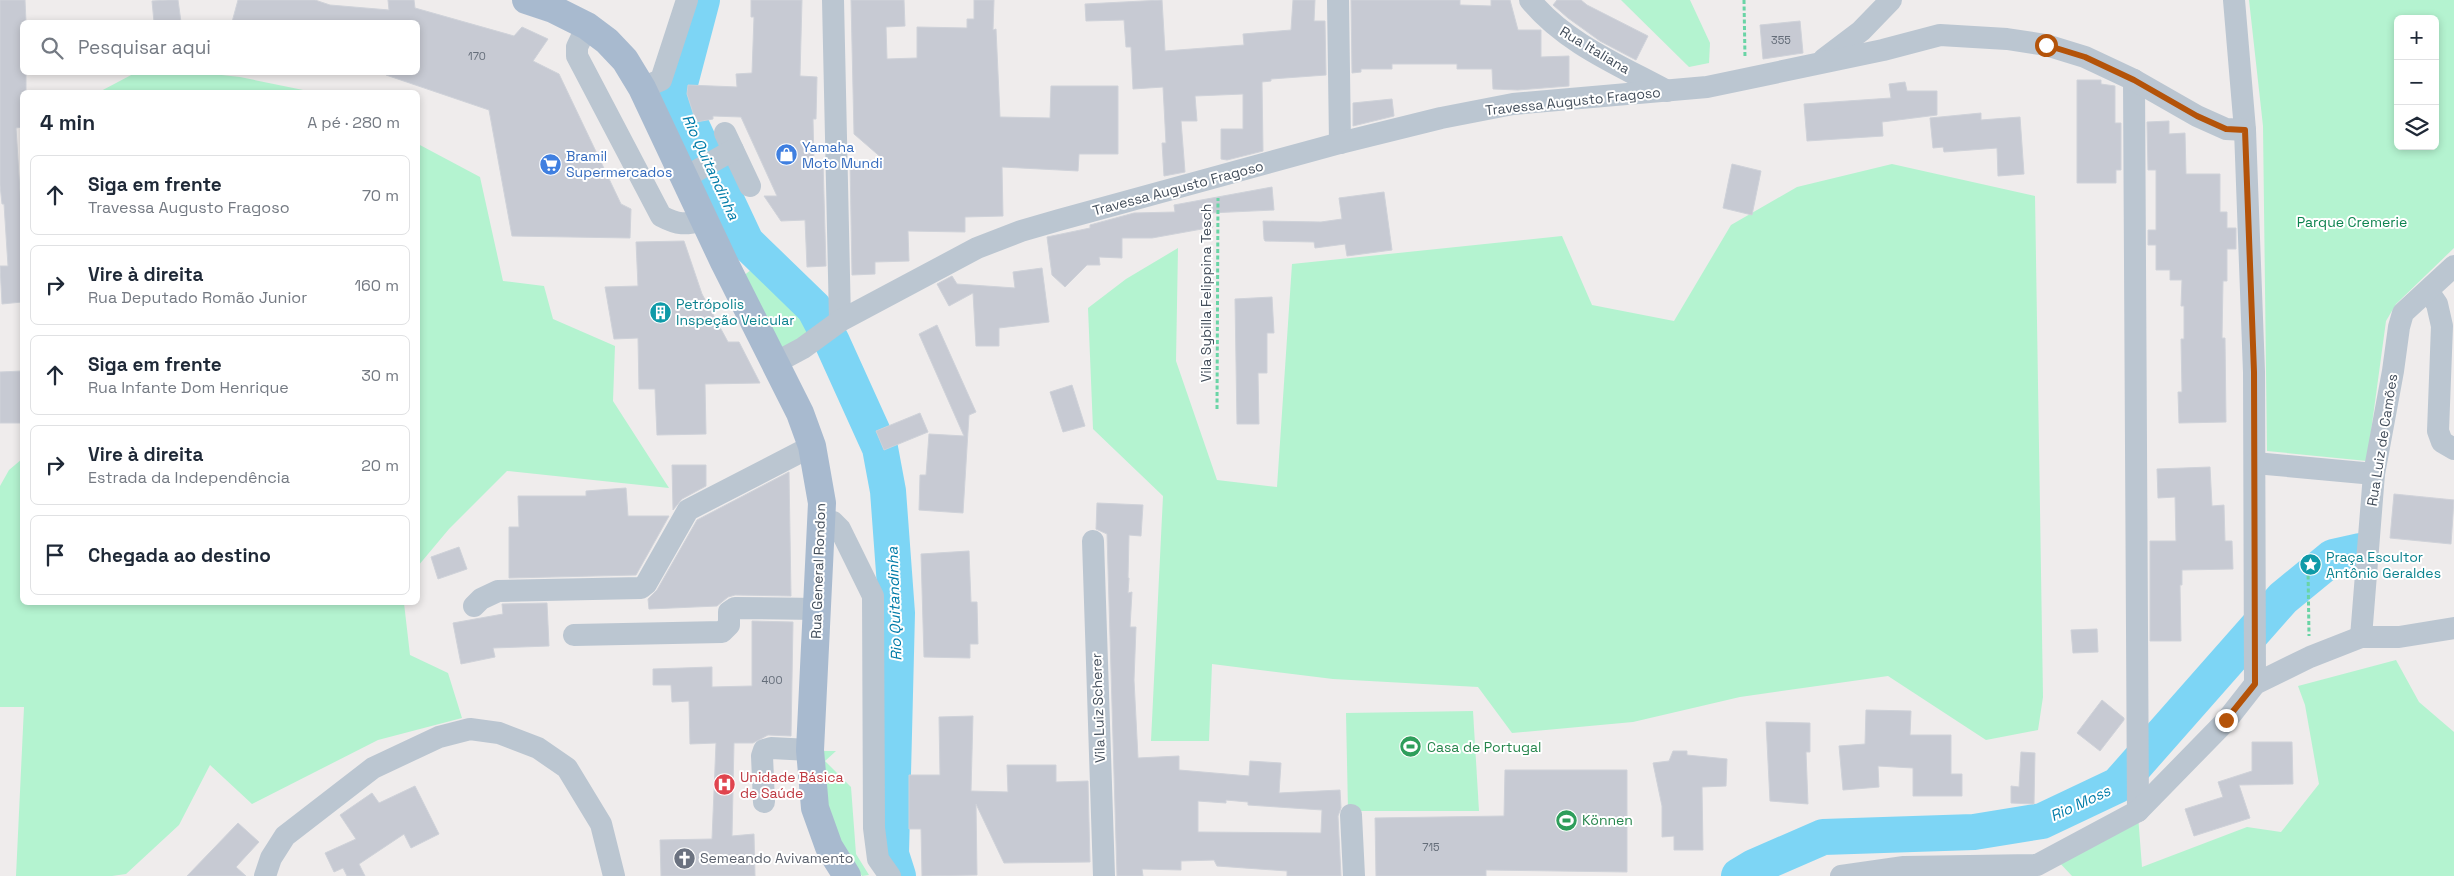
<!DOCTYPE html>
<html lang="pt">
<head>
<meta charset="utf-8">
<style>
	body { margin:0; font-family:"Space Grotesk",sans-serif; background:#f6f6f7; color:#1f2937 }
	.controls { position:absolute; right:15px; top:15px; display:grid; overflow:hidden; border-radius:8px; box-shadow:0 2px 8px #0003 }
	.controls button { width:45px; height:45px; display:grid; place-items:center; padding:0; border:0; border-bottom:1px solid #e0e1e3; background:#fff; color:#1f2937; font:25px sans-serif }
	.stop { position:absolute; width:15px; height:15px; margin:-11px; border:4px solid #b45309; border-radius:50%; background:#fff }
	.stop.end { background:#b45309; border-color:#fff; box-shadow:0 1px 5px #0008 }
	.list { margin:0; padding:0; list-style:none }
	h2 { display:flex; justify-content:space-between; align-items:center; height:65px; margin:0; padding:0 20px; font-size:21px }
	h2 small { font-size:16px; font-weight:400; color:#747a83 }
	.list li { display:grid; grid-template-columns:32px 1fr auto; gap:15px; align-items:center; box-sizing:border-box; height:80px; margin:0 10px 10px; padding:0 10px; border:1px solid #e0e1e3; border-radius:8px }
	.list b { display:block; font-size:19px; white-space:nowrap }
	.list p { margin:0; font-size:16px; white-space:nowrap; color:#747a83 }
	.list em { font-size:16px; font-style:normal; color:#747a83 }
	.icon { flex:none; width:28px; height:28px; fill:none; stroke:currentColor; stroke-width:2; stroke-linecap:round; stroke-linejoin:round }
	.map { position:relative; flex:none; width:2454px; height:876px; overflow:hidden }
	.search { position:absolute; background:#fff; box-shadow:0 2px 8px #0003; left:20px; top:20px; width:400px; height:55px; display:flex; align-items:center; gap:12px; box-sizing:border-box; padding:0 18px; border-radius:8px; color:#747a83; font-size:19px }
	.panel { position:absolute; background:#fff; box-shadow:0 2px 8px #0003; left:20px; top:90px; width:400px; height:515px; border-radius:8px }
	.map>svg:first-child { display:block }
</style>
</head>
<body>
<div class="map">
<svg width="2454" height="876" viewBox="0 0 2454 876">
	<rect width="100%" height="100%" fill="#efecec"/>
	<g fill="#b4f3d0" fill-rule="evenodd">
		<path d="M1621 0H1690L1710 43 1709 63 1689 67Z"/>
		<path d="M2249 0H2454V248L2396 304 2386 321 2367 461 2267 451 2263 126ZM2398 19H2435V146H2398Z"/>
		<path d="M135 73H203L240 77 313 92H99Z"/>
		<path d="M418 144 480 177 503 281 544 286 553 319 615 346 613 401 669 488 507 471 449 529 418 566Z"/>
		<path d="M1892 164 2035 196 2043 697 2038 730 1986 740 1888 676 1740 697 1633 722 1512 733 1478 687 1333 679 1212 664 1209 741H1151L1163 496 1093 429 1088 308 1126 279 1178 248 1176 361 1217 480 1277 487 1292 264 1562 236 1592 305 1674 321 1731 225 1797 187Z"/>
		<path d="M752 269 799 312 810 331 780 352 742 277Z"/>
		<path d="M22 459V602L404 603 410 655 448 673 462 718 378 740 252 804 210 765 179 825 126 874 112 876H16L24 707H0V486L9 470Z"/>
		<path d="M2396 660 2419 702 2454 732V876H2072L2057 860 2138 815 2142 867 2247 827 2281 832 2319 784 2305 705 2298 686Z"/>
		<path d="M1473 711 1479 811H1348L1346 713Z"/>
		<path d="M823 751H836L825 761 851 787 856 854 869 875 862 876 847 856 823 805Z"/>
	</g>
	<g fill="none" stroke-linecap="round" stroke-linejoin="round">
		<g stroke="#7dd5f5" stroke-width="36">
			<path d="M702 0 677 95 746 242 814 308 832 342 880 448 888 491 897 613 891 854 898 876"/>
			<path d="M1739 876 1754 867 1823 837 1974 832 2042 821 2118 785 2283 598 2333 557 2360 551"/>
		</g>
	</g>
	<g fill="#c7cad3" stroke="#cfd2d9" fill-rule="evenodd">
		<path d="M0 0H25L26 22H22V72H26V92H22V127L16 128 22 224V302L2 304 0 266H8L4 204H2L0 185Z"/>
		<path d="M168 0H178L181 22H154L152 1Z"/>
		<path d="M238 0H315L330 5 389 10 388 0H414L415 8 514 36 522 27 548 39 533 61 559 74 621 204 631 209 630 238 512 236 489 110 386 75V72H418V22H232Z"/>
		<path d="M751 0H802L800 76 817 77 816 119H813L814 162 823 161 826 266 807 267 805 220 781 221 764 196H777L741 117 713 116V119L696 122 687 94 688 85 737 87 736 74 752 73 754 17H751Z"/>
		<path d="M851 0H904L905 26 886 27 887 59 917 58V27L967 28V19H974V0H994L993 30 996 29 1000 117 1050 118 1051 86H1118V154H1079L1078 171 1002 167 1003 216 965 217V232L908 231 909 261 875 262V274L852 275 850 161 884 160 854 134Z"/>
		<path d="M1162 0 1165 51 1244 45 1243 34 1291 30 1293 0H1315L1314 21H1325L1326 75 1271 79V81L1262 82 1263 151 1227 160 1221 159V129H1243V94L1195 96 1197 121H1181L1185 172 1164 176 1162 143H1166L1163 87 1133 89 1131 47H1126L1124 20 1086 21 1085 4Z"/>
		<path d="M1351 0H1460V5L1491 6V0H1510L1518 30H1541V57L1569 56V86L1518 90 1493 89 1492 69H1457V64H1392V69H1361V72L1352 73Z"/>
		<path d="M1557 0H1581L1587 5 1648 36 1636 60 1600 41 1568 18 1553 5Z"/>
		<path d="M1800 21 1803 53 1763 59 1760 25Z"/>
		<path d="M2077 80H2101V84L2115 86V123H2121V170H2116V183H2077Z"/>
		<path d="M1905 82 1907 91H1937V115L1882 122 1883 136 1807 141 1804 104 1891 98 1889 84Z"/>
		<path d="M1392 99 1394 116 1353 126V103Z"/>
		<path d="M1981 113V120L2020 117 2024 174 1998 176 1997 148 1944 152 1943 147 1933 148 1930 118Z"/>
		<path d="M2169 121V134L2185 133 2186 174H2220V212H2227V228H2236V249H2227V281H2223L2222 338H2225L2226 422 2179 423 2178 392H2182L2181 339H2184V306H2181L2182 280H2170V270H2156V245H2148V230H2156V170H2148L2147 122Z"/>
		<path d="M1732 164 1761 171 1752 215 1723 208Z"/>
		<path d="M1272 187 1274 210 1210 213 1213 227 1152 238H1122V258L1099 257 1100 265H1087L1065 287 1052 275 1047 237 1090 228V225L1134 213 1175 212 1174 205Z"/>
		<path d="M1384 192 1392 250 1347 256 1345 244 1315 248 1314 242 1265 241 1264 239 1263 221 1321 222 1342 219 1339 198Z"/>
		<path d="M684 241 702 294 728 342H739L760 383 705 384 706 434 657 435 655 389H639L638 338 614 339 605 287 638 286 636 242Z"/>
		<path d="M1042 268 1049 322 999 328V346H976L973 293 949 306 937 284 952 276 957 284 1015 288 1013 272Z"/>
		<path d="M1272 297 1274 333H1267V373H1258L1259 424H1237L1235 299Z"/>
		<path d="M937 325 976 412 969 415 963 513 919 510 920 475H926L929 434 964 436 919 334Z"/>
		<path d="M22 371V423H0V372Z"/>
		<path d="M1072 385 1085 426 1063 432 1050 392Z"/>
		<path d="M920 413 928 432 884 450 876 431Z"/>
		<path d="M672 465H706V486L682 499 673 510Z"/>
		<path d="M2210 467 2212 506 2224 505 2225 541H2232L2233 569 2182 570V585H2180L2181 641H2150V541H2176L2175 497 2158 498 2157 469Z"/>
		<path d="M789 472 791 596 735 595 728 597 717 606 649 609 648 599 657 590 697 520Z"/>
		<path d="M626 488 628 516H669L636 575 509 578V527H519L518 496H586V491Z"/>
		<path d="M2394 494 2454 500 2451 544 2390 538Z"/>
		<path d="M1097 503 1143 505 1141 536 1129 535 1128 578H1129L1128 593 1132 592 1130 627H1136L1134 680 1138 758 1179 756V770L1249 776 1250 761 1281 763 1279 793 1340 790 1341 808 1338 816 1341 876H1287V871L1217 866 1214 860 1181 861V870L1142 869 1143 876H1117L1107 534 1096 529ZM1226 800 1248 802V805L1322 810 1321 833 1198 832V801L1226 803Z"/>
		<path d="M459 547 467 569 438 579 431 557Z"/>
		<path d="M969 551 971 602H977L978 644H970V658L924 657 921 554Z"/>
		<path d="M547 603 549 646 493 648 495 657 461 664 453 623 503 614 502 604Z"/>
		<path d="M752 621 793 622 791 736 768 735 753 743H734L732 836 754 834 755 876H661L660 840 712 839 716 743 690 744 689 701 672 702 671 685H653V669L712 667V687L752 686Z"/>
		<path d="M2097 629 2098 652 2073 653 2071 630Z"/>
		<path d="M2102 700 2124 718V720L2100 751 2077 733Z"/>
		<path d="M1866 710 1911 711 1910 735H1951V774H1962V796H1913V768L1878 766 1879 787 1843 790 1839 746 1865 744Z"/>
		<path d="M973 716 971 791 1008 792 1007 765H1056V782L1088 781 1090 862 1004 863 976 804 977 875 922 876 921 829H909V775H940L939 717Z"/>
		<path d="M1766 722 1810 723V752H1806L1808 804 1770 801Z"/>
		<path d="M2252 742H2292L2293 784 2239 785 2250 818 2194 836 2185 809 2223 797 2218 782 2252 771Z"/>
		<path d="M1673 751H1687V755L1727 759 1726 786 1702 787 1703 850H1674V836L1662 837V806L1653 763 1669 761Z"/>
		<path d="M2021 752 2035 753 2034 804 2011 803V786L2019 787Z"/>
		<path d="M1505 770H1627V872L1486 870V876H1376L1375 818 1504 816Z"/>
		<path d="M415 786 439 834 411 848 404 834 359 864 365 876H347L343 868 334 872 325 853 356 839 340 815 372 793 379 803Z"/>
		<path d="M238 823 259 842 236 867 246 876H187Z"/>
	</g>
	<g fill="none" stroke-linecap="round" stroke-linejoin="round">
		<g stroke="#69d4a5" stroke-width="3" stroke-dasharray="4 2.5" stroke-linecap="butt">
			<path d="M1744 0 1745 58"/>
			<path d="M1217 409 1218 198"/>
			<path d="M2308 569 2309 636"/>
		</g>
		<g stroke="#bbc6d1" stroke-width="22">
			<path d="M833 0 840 321"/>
			<path d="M1338 0 1340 143"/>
			<path d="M1530 0C1565 43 1619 65 1667 91"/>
			<path d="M2234 0 2245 130 2254 372 2255 684"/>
			<path d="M587 26 577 47V56L661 216C678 225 685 225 704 220"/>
			<path d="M1824 59 1861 31 1891 0"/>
			<path d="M2134 80 2138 811"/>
			<path d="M642 88 661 80 687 0"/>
			<path d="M725 133 750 186"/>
			<path d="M684 178 733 150"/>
			<path d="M2428 291 2437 304 2442 326 2438 431 2442 442 2454 449"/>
			<path d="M775 363 803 348 840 321 977 248 1021 231 1059 220 1340 143 1441 118 1513 104 1707 87 1883 50 1940 35 2007 39 2046 45 2085 57 2134 80 2197 116 2226 129 2245 130"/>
			<path d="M2255 463 2374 474"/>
			<path d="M822 522H833L840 529 873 596 874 828 878 859 890 876"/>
			<path d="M1093 541 1104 876"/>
			<path d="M474 606 481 599 498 591 641 588 646 584 688 510 812 446"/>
			<path d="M574 635 722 632 729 625V612L735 608 818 609"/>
			<path d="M2361 637 2374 474 2393 371 2399 327 2403 313 2454 266"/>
			<path d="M764 802 762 756 764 750 771 748 810 750"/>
			<path d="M1351 815 1354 876"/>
			<path d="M265 876 271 858 285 836 373 768 439 737 470 729 499 733 538 748 567 768 601 824 614 876"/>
			<path d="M1841 876 1904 867 2037 865 2138 811 2226 721 2255 684 2310 657 2361 637H2399L2454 628"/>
		</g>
		<path stroke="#a8bacf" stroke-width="28" d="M526 0 553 9 587 26 607 41 625 60 642 88 724 262 800 413 812 446 822 503 810 750 815 808 829 847 847 876"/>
	</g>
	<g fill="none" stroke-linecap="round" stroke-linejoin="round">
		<path stroke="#b45309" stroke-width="6" d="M2046 45 2085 57 2134 80 2197 116 2226 129 2245 130 2254 372 2255 684 2226 720"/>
	</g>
	<defs>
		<symbol id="shop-disc" viewBox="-11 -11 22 22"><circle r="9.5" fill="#3f7fe0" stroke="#fff"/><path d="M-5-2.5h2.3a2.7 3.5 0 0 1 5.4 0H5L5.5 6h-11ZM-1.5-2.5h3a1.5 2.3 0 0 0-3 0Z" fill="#fff"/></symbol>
		<symbol id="supermarket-disc" viewBox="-11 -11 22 22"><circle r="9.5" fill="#3f7fe0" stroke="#fff"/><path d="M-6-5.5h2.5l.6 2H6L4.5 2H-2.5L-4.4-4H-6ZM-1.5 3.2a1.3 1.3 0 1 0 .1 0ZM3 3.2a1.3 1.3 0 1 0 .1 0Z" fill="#fff"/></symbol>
		<symbol id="building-disc" viewBox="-11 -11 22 22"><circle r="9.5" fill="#0f9aa8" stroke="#fff"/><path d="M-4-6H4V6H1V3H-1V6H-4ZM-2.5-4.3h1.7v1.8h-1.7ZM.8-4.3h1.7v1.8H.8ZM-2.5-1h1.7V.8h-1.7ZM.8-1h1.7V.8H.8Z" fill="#fff"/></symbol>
		<symbol id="sight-disc" viewBox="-11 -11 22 22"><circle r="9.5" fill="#0f9aa8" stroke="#fff"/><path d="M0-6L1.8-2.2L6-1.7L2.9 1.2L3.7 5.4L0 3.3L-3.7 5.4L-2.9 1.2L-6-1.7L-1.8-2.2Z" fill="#fff"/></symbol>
		<symbol id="stadium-disc" viewBox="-11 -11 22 22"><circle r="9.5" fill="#2e9e5b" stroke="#fff"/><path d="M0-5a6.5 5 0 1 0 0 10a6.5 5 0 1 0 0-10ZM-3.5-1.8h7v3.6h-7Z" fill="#fff"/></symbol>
		<symbol id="hospital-disc" viewBox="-11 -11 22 22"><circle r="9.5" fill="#e0444e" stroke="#fff"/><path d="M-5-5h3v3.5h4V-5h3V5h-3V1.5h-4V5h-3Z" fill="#fff"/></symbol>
		<symbol id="church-disc" viewBox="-11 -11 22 22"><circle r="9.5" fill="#6b7280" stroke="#fff"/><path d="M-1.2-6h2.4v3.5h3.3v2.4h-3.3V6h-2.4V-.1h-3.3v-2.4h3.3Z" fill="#fff"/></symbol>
	</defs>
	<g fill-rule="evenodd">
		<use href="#shop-disc" x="774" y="142" width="25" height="25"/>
		<use href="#supermarket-disc" x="538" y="152" width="25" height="25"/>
		<use href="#building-disc" x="648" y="300" width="25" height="25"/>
		<use href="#sight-disc" x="2298" y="552" width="25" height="25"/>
		<use href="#stadium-disc" x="1398" y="734" width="25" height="25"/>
		<use href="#hospital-disc" x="712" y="772" width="25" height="25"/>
		<use href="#stadium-disc" x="1554" y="808" width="25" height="25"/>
		<use href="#church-disc" x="672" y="846" width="25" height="25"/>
	</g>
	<g text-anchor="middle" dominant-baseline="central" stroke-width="4" stroke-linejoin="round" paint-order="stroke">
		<g font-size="11" fill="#646d79">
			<text x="1781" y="40">355</text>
			<text x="477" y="56">170</text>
			<text x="772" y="680">400</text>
			<text x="1431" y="847">715</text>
		</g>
		<g font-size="14" fill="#434e5b" stroke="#fff">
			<text transform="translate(1595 50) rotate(31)">Rua Italiana</text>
			<text transform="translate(1573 101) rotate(-6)">Travessa Augusto Fragoso</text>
			<text transform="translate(1178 188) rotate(-15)">Travessa Augusto Fragoso</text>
			<text transform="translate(1206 293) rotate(-90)">Vila Sybilla Felippina Tesch</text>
			<text transform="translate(2382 440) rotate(-81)">Rua Luiz de Camões</text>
			<text transform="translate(818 571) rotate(-88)">Rua General Rondon</text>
			<text transform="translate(1098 708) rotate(-92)">Vila Luiz Scherer</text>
		</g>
		<g font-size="14" fill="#366cbe" stroke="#fff" text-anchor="start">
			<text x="802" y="147">Yamaha<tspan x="802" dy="16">Moto Mundi</tspan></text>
			<text x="566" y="156">Bramil<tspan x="566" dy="16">Supermercados</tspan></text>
		</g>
		<g font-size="14" fill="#0d834f" stroke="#fff">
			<text x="2352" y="222">Parque Cremerie</text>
		</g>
		<g font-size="14" fill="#0d838f" stroke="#fff" text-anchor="start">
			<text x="676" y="304">Petrópolis<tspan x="676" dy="16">Inspeção Veicular</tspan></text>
			<text x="2326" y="557">Praça Escultor<tspan x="2326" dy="16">Antônio Geraldes</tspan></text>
		</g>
		<g font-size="14" fill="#27864d" stroke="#fff" text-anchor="start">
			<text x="1427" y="747">Casa de Portugal</text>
			<text x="1582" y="820">Können</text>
		</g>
		<g font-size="14" fill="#be3a42" stroke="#fff" text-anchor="start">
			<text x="740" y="777">Unidade Básica<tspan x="740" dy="16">de Saúde</tspan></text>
		</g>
		<g font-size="14" fill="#5b616d" stroke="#fff" text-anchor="start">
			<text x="700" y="858">Semeando Avivamento</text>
		</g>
		<g font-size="15" font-style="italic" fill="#017ca9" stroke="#fff">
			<text transform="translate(711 167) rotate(65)">Rio Quitandinha</text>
			<text transform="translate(894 604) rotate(-92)">Rio Quitandinha</text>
			<text transform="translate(2080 803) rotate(-25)">Rio Moss</text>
		</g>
	</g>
</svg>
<div class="controls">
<button>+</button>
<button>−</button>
<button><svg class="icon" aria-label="layers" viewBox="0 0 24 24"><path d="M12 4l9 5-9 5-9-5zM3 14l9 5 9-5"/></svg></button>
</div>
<div class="stop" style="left:2046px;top:45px"></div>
<div class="stop end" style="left:2226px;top:720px"></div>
<div class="search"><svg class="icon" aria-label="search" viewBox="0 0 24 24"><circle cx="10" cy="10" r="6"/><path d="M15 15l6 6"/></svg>Pesquisar aqui</div>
<section class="panel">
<h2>4 min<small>A pé · 280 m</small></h2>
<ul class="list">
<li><svg class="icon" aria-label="ahead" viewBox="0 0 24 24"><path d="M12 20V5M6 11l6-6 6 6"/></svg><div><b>Siga em frente</b><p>Travessa Augusto Fragoso</p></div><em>70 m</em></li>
<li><svg class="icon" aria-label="right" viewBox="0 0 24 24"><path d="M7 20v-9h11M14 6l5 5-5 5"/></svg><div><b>Vire à direita</b><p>Rua Deputado Romão Junior</p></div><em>160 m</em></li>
<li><svg class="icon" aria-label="ahead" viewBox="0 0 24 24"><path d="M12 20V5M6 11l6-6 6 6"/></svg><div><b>Siga em frente</b><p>Rua Infante Dom Henrique</p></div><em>30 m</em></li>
<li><svg class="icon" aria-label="right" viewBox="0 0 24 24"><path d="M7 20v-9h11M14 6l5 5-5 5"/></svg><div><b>Vire à direita</b><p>Estrada da Independência</p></div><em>20 m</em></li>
<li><svg class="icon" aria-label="arrive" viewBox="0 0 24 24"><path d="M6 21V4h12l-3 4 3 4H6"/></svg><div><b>Chegada ao destino</b></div></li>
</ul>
</section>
</div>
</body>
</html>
